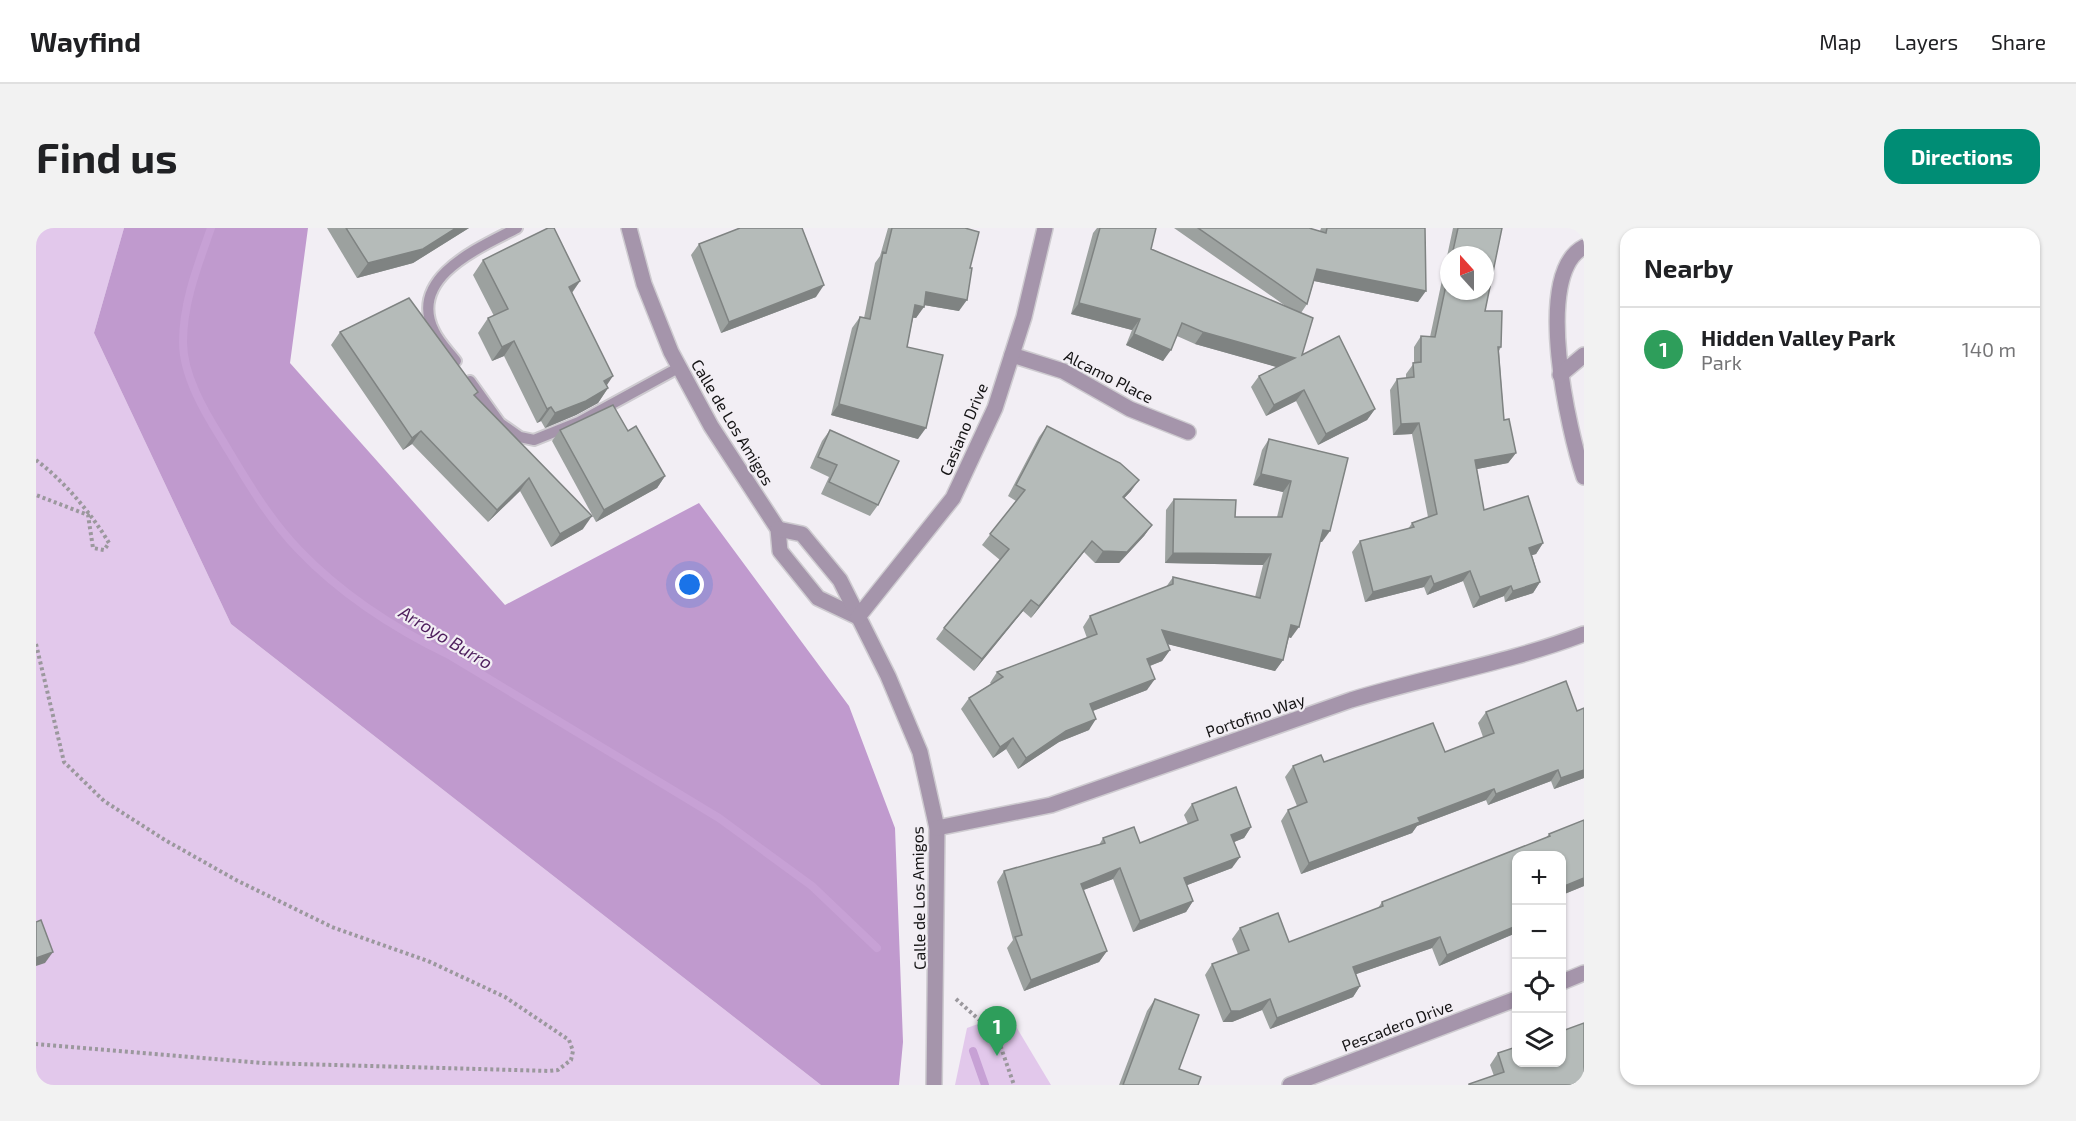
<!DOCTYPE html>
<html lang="en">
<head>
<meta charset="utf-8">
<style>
	body { margin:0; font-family:"Exo 2",sans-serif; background:#f2f2f2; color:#202124 }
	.controls { position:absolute; right:18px; bottom:18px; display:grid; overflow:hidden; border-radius:12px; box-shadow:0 2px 4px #0004 }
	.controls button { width:54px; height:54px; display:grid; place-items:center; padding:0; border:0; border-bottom:2px solid #e0e0e0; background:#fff; color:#202124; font:30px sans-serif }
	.compass { position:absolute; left:1404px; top:18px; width:54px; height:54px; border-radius:50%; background:#fff; box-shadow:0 2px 4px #0004; rotate:339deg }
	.you { position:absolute; left:654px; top:357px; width:21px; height:21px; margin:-15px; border:4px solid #fff; border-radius:50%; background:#1a73e8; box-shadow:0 0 0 9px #1a73e833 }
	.badge { display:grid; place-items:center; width:39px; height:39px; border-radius:50%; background:#008d75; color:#fff; font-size:20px; font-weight:700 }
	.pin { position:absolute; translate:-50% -50px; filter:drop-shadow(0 2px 3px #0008) }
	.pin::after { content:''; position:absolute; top:32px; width:21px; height:18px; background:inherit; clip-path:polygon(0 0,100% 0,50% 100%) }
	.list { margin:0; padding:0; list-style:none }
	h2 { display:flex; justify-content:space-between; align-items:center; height:78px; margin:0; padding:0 24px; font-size:26px }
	h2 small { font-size:20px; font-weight:400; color:#757577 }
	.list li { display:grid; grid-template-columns:39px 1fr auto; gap:18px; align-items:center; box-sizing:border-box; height:84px; padding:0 24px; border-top:2px solid #e0e0e0 }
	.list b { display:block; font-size:22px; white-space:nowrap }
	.list p { margin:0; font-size:20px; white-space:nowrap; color:#757577 }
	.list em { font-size:20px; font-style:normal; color:#757577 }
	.icon { flex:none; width:33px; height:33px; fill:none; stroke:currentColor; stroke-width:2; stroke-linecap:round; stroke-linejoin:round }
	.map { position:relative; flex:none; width:1548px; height:857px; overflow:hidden; border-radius:18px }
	header { display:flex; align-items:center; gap:36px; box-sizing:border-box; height:84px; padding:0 30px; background:#fff; border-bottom:2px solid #e0e0e0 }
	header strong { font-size:28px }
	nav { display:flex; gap:33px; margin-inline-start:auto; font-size:21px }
	.intro { display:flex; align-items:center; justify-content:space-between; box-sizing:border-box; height:144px; padding:0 36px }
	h1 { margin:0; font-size:42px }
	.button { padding:15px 27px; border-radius:18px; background:#008d75; color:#fff; font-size:21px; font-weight:700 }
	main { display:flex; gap:36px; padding:0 36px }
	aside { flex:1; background:#fff; border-radius:18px; box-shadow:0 2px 4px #0004 }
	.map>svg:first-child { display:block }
</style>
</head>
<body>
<header>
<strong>Wayfind</strong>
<nav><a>Map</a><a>Layers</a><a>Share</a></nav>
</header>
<div class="intro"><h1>Find us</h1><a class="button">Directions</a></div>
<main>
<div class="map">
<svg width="1548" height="857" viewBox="0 0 1548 857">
	<rect width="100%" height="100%" fill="#f2eef4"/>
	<g fill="#e2c8eb">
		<path d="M0 0H88L58 105 195 396 785 857H0Z"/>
		<path d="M972 785 1015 857H919L931 800Z"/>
	</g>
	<path fill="#c09ace" d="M88 0H272L254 135 469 377 663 275 813 478 859 600 867 814 863 857H785L195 396 58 105Z"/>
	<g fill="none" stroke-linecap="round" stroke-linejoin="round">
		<g stroke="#c7a1d5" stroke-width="8">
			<path d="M175 0C162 37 147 74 147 114 147 147 168 183 185 210 208 248 231 289 263 322 306 367 359 401 415 428L683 590 776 658 841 720"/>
			<path d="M937 823 949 857"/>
		</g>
		<defs>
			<g id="lane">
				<path d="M420 133C413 124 403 114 398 103 371 49 445 19 481 0"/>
				<path d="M434 153 464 195 484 209 498 212 543 194 642 140"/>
			</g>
			<g id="street">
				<path d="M593 0 608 56 635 124 675 198 742 301 744 323 782 370 822 389"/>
				<path d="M1548 19C1496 45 1533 205 1548 249"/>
				<path d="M976 127 1027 143 1094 181 1152 204"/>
				<path d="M1524 147 1548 127"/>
				<path d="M742 301 766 306 804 352 852 448 884 524 901 600 898 857"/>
				<path d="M822 389 917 270 959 180 988 89 1009 0"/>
				<path d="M901 600 1015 577 1315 472C1393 448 1472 435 1548 406"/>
				<path d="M1526 754 1548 745"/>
				<path d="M1254 857 1480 771"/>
			</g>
		</defs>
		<use href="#lane" stroke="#cecbd0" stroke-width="14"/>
		<use href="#street" stroke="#cecbd0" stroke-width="18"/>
		<g stroke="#9b989d" stroke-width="4" stroke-dasharray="3 3" stroke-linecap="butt">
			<path d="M0 232C27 252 56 286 73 315L68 322 57 320 52 287 0 267"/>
			<path d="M0 416 28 534 68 573 129 612 200 652 296 699 392 733 469 769 533 812 537 823 535 832 522 842 513 843 227 835 0 816"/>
			<path d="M920 771 961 808 978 857"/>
		</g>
		<use href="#lane" stroke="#a595ab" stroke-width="10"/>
		<use href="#street" stroke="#a595ab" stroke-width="15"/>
	</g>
	<g fill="#9ca19f" fill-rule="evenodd">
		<path d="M291 0H433L377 35 321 50Z"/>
		<path d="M852 0H929L923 83 888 77 880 90H877L871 119 882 211 795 187 816 100 824 89 828 90 839 35 844 28Z"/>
		<path d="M1061 0H1120L1115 21 1251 79 1138 0H1273L1284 3 1285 0H1389L1382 74 1278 53 1271 76 1265 85 1266 127 1339 181 1331 192 1282 217 1260 173 1230 188 1215 159 1223 148 1241 139 1159 116 1141 108 1127 133 1090 117 1096 102 1035 86 1057 5Z"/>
		<path d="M1417 0H1466L1449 83 1465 119 1463 123 1468 192 1480 225 1472 235 1441 241 1448 282 1507 315 1500 326 1496 327 1504 354 1497 365 1469 374 1468 368 1437 380 1427 353 1391 367 1388 359 1329 374 1316 324 1324 313 1372 301 1376 295 1392 289 1376 206 1357 207 1354 162 1361 151 1370 150V146L1378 135V119L1385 108 1394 109ZM1413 27H1449L1413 63Z"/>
		<path d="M663 16 780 69 685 105 655 27Z"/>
		<path d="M447 32 544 53 536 65 572 160 562 175 540 187 509 200 505 193 501 195 468 128 456 133 442 105 452 90 458 88 437 47Z"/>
		<path d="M304 104 439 169 547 301 515 319 484 263 452 294 376 216 367 222 295 117Z"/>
		<path d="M1011 198 1095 263 1088 270 1116 297 1108 308 1083 335H1059L1048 324 995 390 987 383 938 443 900 411 908 400 964 332 946 317 980 273 972 268 1003 209Z"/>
		<path d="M524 202 592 203 629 248 621 260 560 294 516 213Z"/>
		<path d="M794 202 842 277 834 288 785 266 793 249 774 240 786 213Z"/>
		<path d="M1233 211 1286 314H1284L1255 410 1253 409 1247 432 1239 443 1132 416 1134 422 1126 433 1114 438 1111 462 1057 483 1053 502 1023 514 982 541 970 521 957 530 925 481 933 470 955 456 954 455 961 444 1051 410 1047 399 1054 388 1130 359 1137 349 1219 369 1227 337 1129 335 1130 282 1138 271 1199 289H1241L1247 264 1217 257 1226 222Z"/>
		<path d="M1548 480V550L1518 561 1515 553 1452 577 1450 572 1381 598 1376 605 1265 646 1245 593 1252 582 1261 578 1249 549 1257 538 1288 534 1409 524 1447 509 1442 495 1450 484 1541 483Z"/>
		<path d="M1156 576 1215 599 1208 610 1198 614 1196 640 1151 657 1157 673 1150 684 1097 704 1077 651 1047 662 1071 723 1063 734 988 763 971 720 977 712 961 654 968 643 1063 617 1067 610 1104 615 1152 596 1148 587Z"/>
		<path d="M1513 606 1548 658 1526 667V627H1480V705L1403 738 1396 720 1320 746 1324 758 1317 769 1234 801 1226 782 1196 794H1187L1169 747 1176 736 1202 726 1196 711 1204 700 1253 714 1342 680 1346 674 1510 610Z"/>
		<path d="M1119 771 1143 841 1162 857H1083L1111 783Z"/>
		<path d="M1462 825 1548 857H1432L1458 848 1454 837Z"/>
	</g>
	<g fill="#7f8382">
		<path d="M420 0H433L377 35 321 50 332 35Z"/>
		<path d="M1281 41 1390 63 1382 74 1273 52Z"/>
		<path d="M544 53 534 67 533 59Z"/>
		<path d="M788 57 780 69 685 105 693 94Z"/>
		<path d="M890 64 931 72 923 83 882 76Z"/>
		<path d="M1043 75 1104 91 1096 102 1035 86Z"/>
		<path d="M879 77 888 79 880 90 871 88Z"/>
		<path d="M1167 104 1259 130 1251 142 1159 116Z"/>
		<path d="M1098 106 1135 122 1127 133 1090 117Z"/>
		<path d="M478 113 468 128 456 133 466 119Z"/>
		<path d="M577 148 567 163 568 153Z"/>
		<path d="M572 160 562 175 540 187 509 200 519 185Z"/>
		<path d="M1268 162 1260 173 1230 188 1238 177Z"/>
		<path d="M803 176 890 200 882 211 795 187Z"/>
		<path d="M515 179 505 193 501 195 511 181Z"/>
		<path d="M1339 181 1331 192 1282 217 1290 206Z"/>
		<path d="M1383 195 1376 206 1357 207 1365 196Z"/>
		<path d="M385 203 376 216 367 222 376 210Z"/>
		<path d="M1480 225 1472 235 1431 243 1439 232Z"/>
		<path d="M1225 246 1255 253 1247 264 1217 257Z"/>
		<path d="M629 248 621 260 560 294 568 282Z"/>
		<path d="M493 250 484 263 452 294 461 282Z"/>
		<path d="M1103 252 1095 263 1079 280 1087 269Z"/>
		<path d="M556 288 547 301 515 319 524 306Z"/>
		<path d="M1116 297 1108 308 1083 335H1059L1067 323Z"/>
		<path d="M1287 302 1294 303 1286 314 1280 313Z"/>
		<path d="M1056 313 1048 324 995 390 1003 378Z"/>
		<path d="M1507 315 1500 326 1486 330 1493 320Z"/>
		<path d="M1137 325 1235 326 1227 337 1129 335Z"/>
		<path d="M1434 343 1427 353 1391 367 1398 356Z"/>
		<path d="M1395 348 1388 359 1329 374 1337 364Z"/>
		<path d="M1504 354 1497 365 1469 374 1477 363Z"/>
		<path d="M1475 358 1468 368 1437 380 1444 369Z"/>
		<path d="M995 372 987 383 938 443 946 431Z"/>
		<path d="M1255 397 1263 399 1255 410 1248 408Z"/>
		<path d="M1126 402 1247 432 1239 443 1119 413Z"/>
		<path d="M1134 422 1126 433 1103 442 1111 431Z"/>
		<path d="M1119 451 1111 462 1046 487 1054 476Z"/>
		<path d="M1060 491 1053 502 1023 514 982 541 990 530 1030 503Z"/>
		<path d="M977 510 970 521 957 530 964 519Z"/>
		<path d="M1522 542 1515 553 1452 577 1460 566Z"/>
		<path d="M1548 542V550L1518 561 1525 550Z"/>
		<path d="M1458 561 1450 572 1381 598 1376 605 1265 646 1273 635 1382 590Z"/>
		<path d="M1215 599 1208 610 1188 618 1195 607Z"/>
		<path d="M1204 629 1196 640 1141 661 1148 650Z"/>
		<path d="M1084 640 1077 651 1037 666 1045 656Z"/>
		<path d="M1548 650V658L1526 667V659Z"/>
		<path d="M1157 673 1150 684 1097 704 1104 693Z"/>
		<path d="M1480 698V705L1403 738 1411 727Z"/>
		<path d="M1404 709 1396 720 1309 750 1317 739Z"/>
		<path d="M1071 723 1063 734 988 763 995 752Z"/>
		<path d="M17 724 9 735 0 738V730Z"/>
		<path d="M1324 758 1317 769 1234 801 1241 790Z"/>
		<path d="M1234 771 1226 782 1196 794H1187L1195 783Z"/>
	</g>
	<g fill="#b5bbb9" stroke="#7f8382" stroke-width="1.5">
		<path d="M310 0H420L387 21 332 35Z"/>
		<path d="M512 0H518L544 53 533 59 577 148 568 153 572 160 550 173 519 185 515 179 511 181 478 113 466 119 452 90 472 81 447 32Z"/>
		<path d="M704 0H766L788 57 693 94 663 16Z"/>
		<path d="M856 0H929L943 4 934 40H936L931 72 890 64 888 79 879 77 871 119 907 127 890 200 803 176 824 89 834 91 847 24 850 25Z"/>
		<path d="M1064 0H1120L1115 21 1277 90 1266 127 1303 108 1339 181 1290 206 1268 162 1238 177 1223 148 1259 130 1167 104 1146 95 1135 122 1098 106 1104 91 1043 75Z"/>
		<path d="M1162 0H1273L1290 5 1291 0H1389L1390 63 1281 41 1271 76Z"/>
		<path d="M1422 0H1466L1449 83H1466L1465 119H1462L1468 192 1473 191 1480 225 1439 232 1448 282 1492 268 1507 315 1493 320 1504 354 1477 363 1475 358 1444 369 1434 343 1398 356 1395 348 1337 364 1324 313 1378 299 1376 295 1401 286 1383 195 1365 196 1361 151 1378 149 1377 135 1385 134V108L1399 109 1413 43V63H1449V27H1416Z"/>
		<path d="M373 70 442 164 438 167 556 288 524 306 493 250 461 282 385 203 376 210 304 104Z"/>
		<path d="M577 177 592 203 600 198 629 248 568 282 524 202Z"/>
		<path d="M1011 198 1084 235 1103 252 1087 269 1116 297 1091 324 1067 323 1056 313 1003 378 995 372 946 431 908 400 973 321 954 306 989 262 980 257Z"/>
		<path d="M794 202 863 233 842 277 793 254 801 237 782 229Z"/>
		<path d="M1233 211 1312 230 1294 303 1287 302 1263 399 1255 397 1247 432 1126 402 1134 422 1111 431 1119 451 1054 476 1060 491 1030 503 990 530 977 510 964 519 933 470 967 449 961 444 1061 406 1054 388 1137 356V349L1224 370 1235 326 1137 325 1138 271 1200 272 1199 289H1246L1255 253 1225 246Z"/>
		<path d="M1530 453 1541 483 1548 480V542L1525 550 1522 542 1460 566 1458 561 1382 590 1384 594 1273 635 1252 582 1271 574 1257 538 1285 527 1288 534 1397 495 1409 524 1458 505 1450 484Z"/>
		<path d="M1200 559 1215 599 1195 607 1204 629 1148 650 1157 673 1104 693 1084 640 1045 656 1071 723 995 752 979 709 986 707 968 643 1069 615 1067 610 1098 599 1104 615 1162 592 1156 576Z"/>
		<path d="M1548 592V650L1526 659V627H1480V698L1411 727 1404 709 1317 739 1324 758 1241 790 1234 771 1204 783H1195L1176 736 1213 722 1204 700 1242 685 1253 714 1347 678 1346 674 1514 608 1513 606Z"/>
		<path d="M5 692 17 724 0 730V694Z"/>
		<path d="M1119 771 1163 787 1143 841 1165 849 1162 857H1087Z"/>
		<path d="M1548 795V857H1433V856L1468 844 1462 825 1480 819V834H1526V803Z"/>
	</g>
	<g text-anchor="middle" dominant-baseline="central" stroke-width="4.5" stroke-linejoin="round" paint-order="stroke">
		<g font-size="16" fill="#141314" stroke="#f2eef4">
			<text transform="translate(1073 148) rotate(27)">Alcamo Place</text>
			<text transform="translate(697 194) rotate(59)">Calle de Los Amigos</text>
			<text transform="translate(927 201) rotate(-67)">Casiano Drive</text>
			<text transform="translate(1219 487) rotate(-19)">Portofino Way</text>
			<text transform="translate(882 670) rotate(-91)">Calle de Los Amigos</text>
			<text transform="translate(1361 797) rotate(-21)">Pescadero Drive</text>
		</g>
		<g font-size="18" font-style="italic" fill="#4d1e5c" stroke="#f2eef4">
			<text transform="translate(410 409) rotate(31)">Arroyo Burro</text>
		</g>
	</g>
</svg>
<div class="controls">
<button>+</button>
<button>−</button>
<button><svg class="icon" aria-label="locate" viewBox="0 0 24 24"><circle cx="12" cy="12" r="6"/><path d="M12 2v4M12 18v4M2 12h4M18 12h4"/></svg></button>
<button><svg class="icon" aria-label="layers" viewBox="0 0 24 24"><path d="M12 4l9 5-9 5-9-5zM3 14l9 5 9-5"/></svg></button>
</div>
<svg class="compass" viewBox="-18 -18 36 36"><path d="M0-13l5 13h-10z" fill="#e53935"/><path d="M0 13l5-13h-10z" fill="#757577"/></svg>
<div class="you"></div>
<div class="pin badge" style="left:961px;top:828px;background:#2e9e5b">1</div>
</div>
<aside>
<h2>Nearby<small></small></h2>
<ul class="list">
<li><span class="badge" style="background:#2e9e5b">1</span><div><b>Hidden Valley Park</b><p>Park</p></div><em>140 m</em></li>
</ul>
</aside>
</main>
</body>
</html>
